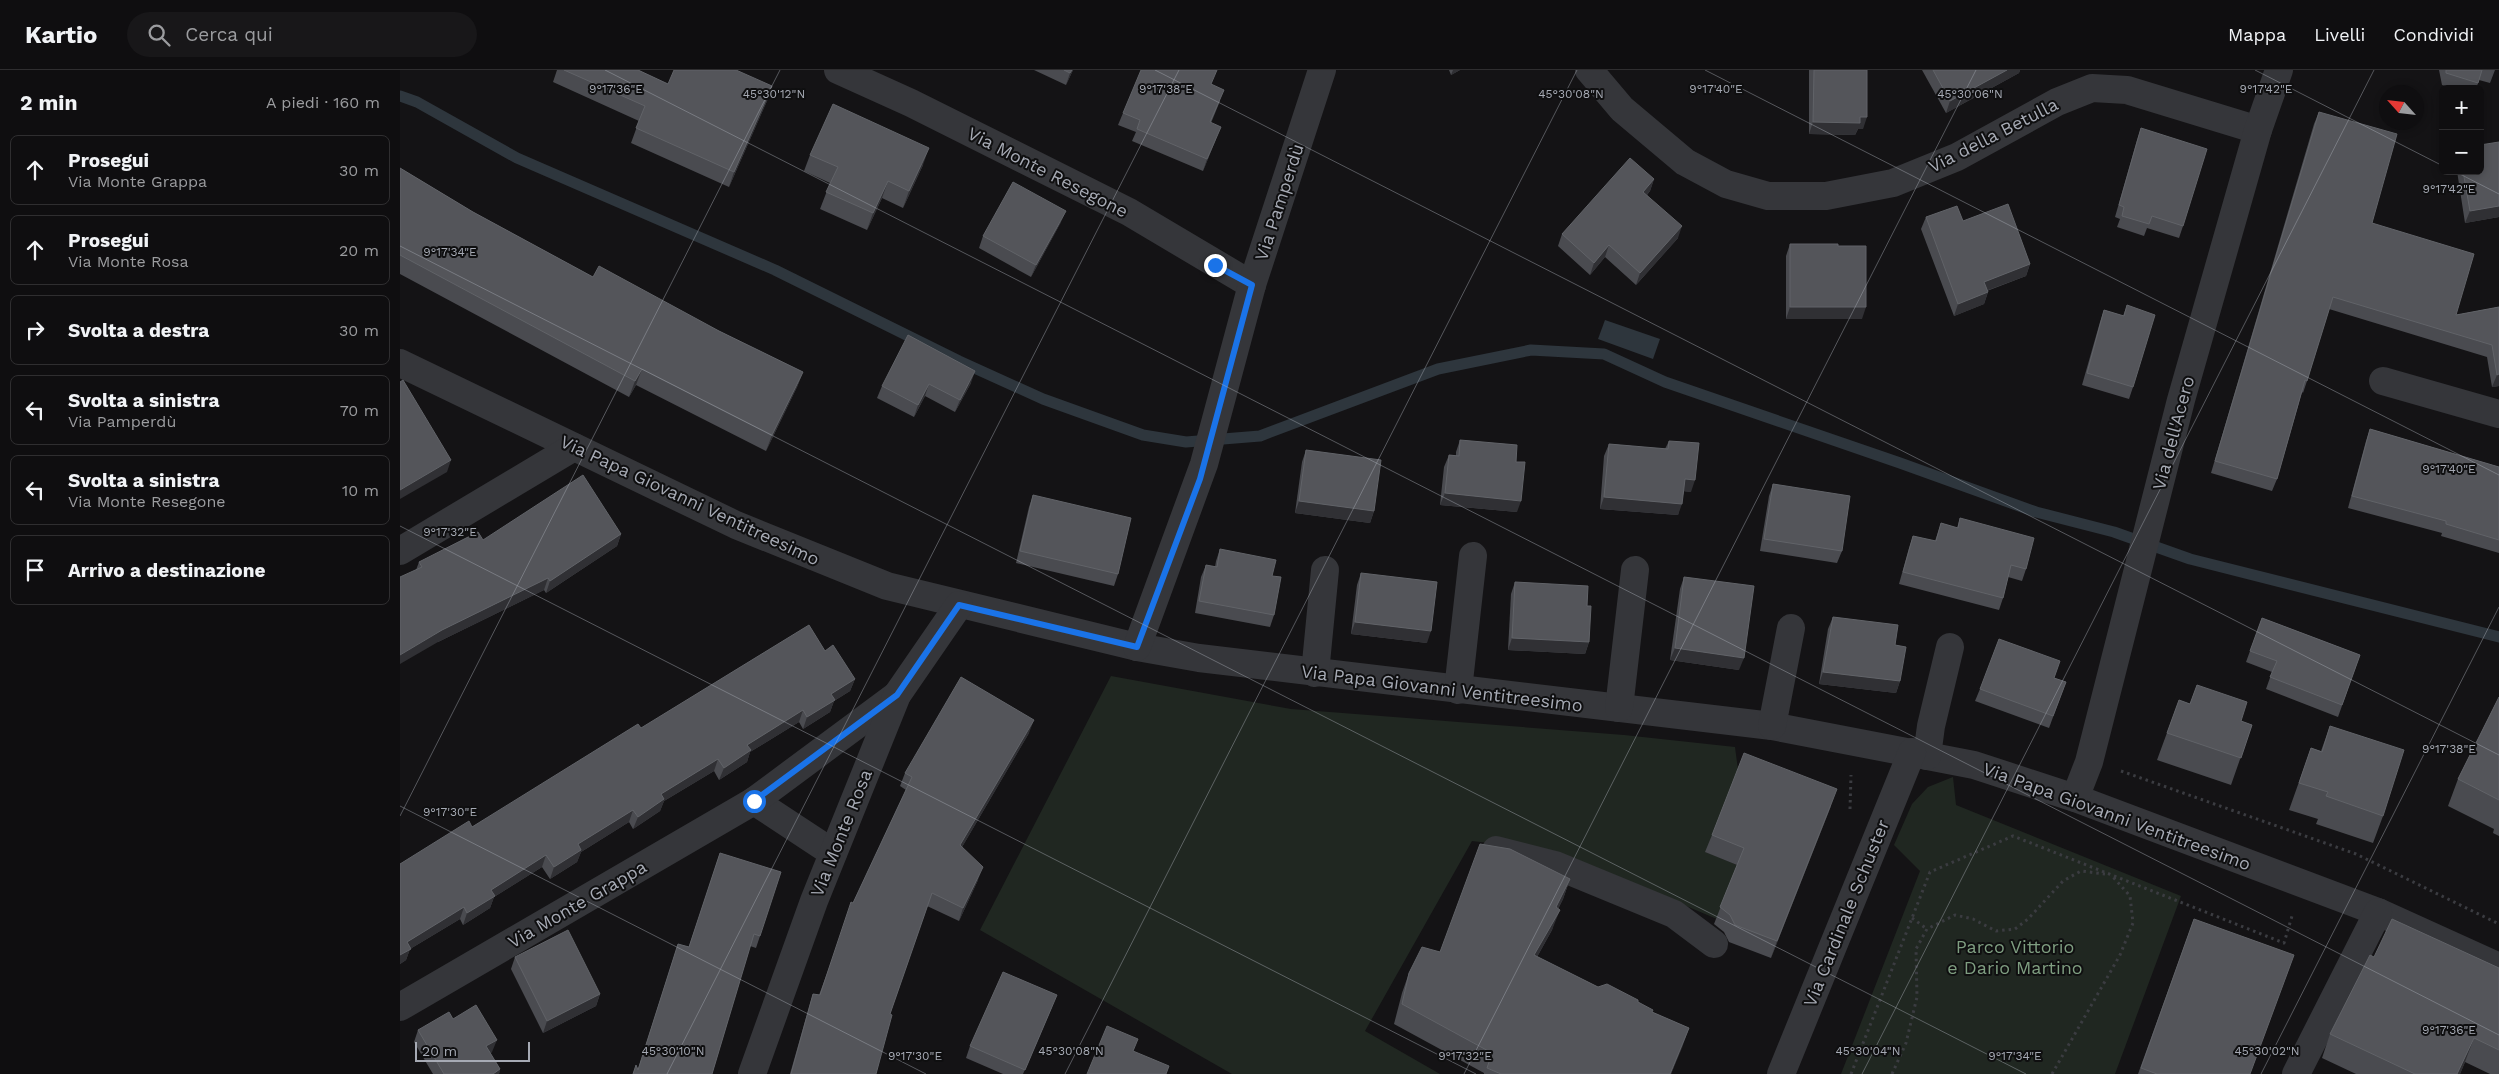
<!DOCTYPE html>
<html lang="it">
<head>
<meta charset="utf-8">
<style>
	body { margin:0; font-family:"Work Sans",sans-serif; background:#181719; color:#f1f3f6 }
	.controls { position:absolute; right:15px; top:15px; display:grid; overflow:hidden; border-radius:8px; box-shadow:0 2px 8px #0003 }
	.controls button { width:45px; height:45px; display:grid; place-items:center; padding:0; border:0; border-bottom:1px solid #2f2e30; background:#0f0e10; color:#f1f3f6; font:25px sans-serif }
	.compass { position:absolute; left:1979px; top:15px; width:45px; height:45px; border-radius:50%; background:#0f0e10; box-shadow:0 2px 8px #0003; rotate:297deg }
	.scale { position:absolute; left:15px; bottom:12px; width:115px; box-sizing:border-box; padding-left:5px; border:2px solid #a6aab4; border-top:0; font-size:14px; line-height:18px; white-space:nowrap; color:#a6aab4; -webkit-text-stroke:4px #0f0f10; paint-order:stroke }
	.stop { position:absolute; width:15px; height:15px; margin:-11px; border:4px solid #1a73e8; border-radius:50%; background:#fff }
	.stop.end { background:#1a73e8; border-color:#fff; box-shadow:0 1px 5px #0008 }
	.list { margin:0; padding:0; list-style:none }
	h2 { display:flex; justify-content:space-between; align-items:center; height:65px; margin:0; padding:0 20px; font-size:21px }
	h2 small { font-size:16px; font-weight:400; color:#9b9c9f }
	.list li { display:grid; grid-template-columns:32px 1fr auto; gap:15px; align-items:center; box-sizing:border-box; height:70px; margin:0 10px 10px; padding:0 10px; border:1px solid #2f2e30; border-radius:8px }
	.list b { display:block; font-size:19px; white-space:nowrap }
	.list p { margin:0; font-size:16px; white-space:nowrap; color:#9b9c9f }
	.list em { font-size:16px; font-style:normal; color:#9b9c9f }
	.icon { flex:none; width:28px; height:28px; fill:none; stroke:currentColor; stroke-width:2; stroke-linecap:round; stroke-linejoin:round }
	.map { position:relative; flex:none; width:2099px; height:1004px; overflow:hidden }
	header { display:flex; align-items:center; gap:30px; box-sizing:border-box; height:70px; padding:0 25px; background:#0f0e10; border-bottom:1px solid #2f2e30 }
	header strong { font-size:24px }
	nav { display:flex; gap:28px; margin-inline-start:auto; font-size:18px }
	.search { width:350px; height:45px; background:#181719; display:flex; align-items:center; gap:12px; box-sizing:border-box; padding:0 18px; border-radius:28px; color:#9b9c9f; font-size:19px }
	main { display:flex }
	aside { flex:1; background:#0f0e10 }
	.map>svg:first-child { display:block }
</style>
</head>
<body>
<header>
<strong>Kartio</strong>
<div class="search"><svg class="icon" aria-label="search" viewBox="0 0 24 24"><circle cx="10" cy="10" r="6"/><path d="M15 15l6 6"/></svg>Cerca qui</div>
<nav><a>Mappa</a><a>Livelli</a><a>Condividi</a></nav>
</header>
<main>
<aside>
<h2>2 min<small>A piedi · 160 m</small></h2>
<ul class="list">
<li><svg class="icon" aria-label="ahead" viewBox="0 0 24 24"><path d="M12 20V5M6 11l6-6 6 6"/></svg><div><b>Prosegui</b><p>Via Monte Grappa</p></div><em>30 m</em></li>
<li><svg class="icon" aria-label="ahead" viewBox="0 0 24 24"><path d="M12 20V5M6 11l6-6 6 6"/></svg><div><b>Prosegui</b><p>Via Monte Rosa</p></div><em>20 m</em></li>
<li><svg class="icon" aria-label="right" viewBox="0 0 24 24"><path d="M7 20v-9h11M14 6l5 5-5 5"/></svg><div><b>Svolta a destra</b></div><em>30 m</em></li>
<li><svg class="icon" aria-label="left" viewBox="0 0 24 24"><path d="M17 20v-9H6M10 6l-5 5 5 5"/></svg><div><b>Svolta a sinistra</b><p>Via Pamperdù</p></div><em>70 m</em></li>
<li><svg class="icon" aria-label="left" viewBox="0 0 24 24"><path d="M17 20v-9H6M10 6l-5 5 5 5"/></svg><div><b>Svolta a sinistra</b><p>Via Monte Resegone</p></div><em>10 m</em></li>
<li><svg class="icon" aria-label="arrive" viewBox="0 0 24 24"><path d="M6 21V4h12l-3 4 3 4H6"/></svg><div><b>Arrivo a destinazione</b></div></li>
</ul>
</aside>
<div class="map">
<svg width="2099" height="1004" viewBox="0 0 2099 1004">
	<rect width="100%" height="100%" fill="#141315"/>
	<g fill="#202721">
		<path d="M711 606 891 639 1224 665 1335 677 1338 700 1306 782 1337 795 1317 849 1155 781 1072 771 965 961 1040 1004H832L580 860Z"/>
		<path d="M1553 707 1556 735 1781 826 1715 1004H1441L1520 801 1494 775 1512 734 1528 717Z"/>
	</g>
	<path fill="#2e363d" d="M1205 250 1260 269 1253 289 1198 269Z"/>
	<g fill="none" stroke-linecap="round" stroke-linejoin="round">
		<path stroke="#2e363d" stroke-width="11" d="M0 26 17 32 117 88 375 200 559 291 643 329 743 365 786 372 860 366 1038 299 1131 280 1204 284 1265 312 1500 393 1636 442 1714 462 1790 489 2099 567"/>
		<g stroke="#3b3c41" stroke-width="3" stroke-dasharray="2.5 4" stroke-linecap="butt">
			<path d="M1721 701 1956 784 2099 854"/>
			<path d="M1450 739 1451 705"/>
			<path d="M1512 848 1527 859"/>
			<path d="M1451 1004 1530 802 1613 766 1884 873 1892 846"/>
			<path d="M1492 1004 1506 973 1517 927 1516 879 1527 859 1555 845 1573 849 1596 861 1615 859 1628 849 1663 811 1681 801 1705 804"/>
			<path d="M1652 1004 1720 885 1733 853 1730 826 1713 807"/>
		</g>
		<g stroke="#35363a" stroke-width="28">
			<path d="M438 0 511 33 729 142 852 215"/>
			<path d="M1189 0 1222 39 1285 92 1326 114 1368 126H1426L1493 113 1557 87 1657 32 1692 18 1727 20 1858 60"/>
			<path d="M0 293 336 455 487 516 737 577 799 588 1372 656 1574 695 1675 728 1978 842 2099 897"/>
			<path d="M1983 311 2099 344"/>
			<path d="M0 481 174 377"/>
			<path d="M737 577 804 394 852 215 922 0"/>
			<path d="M915 603 925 500"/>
			<path d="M1058 620 1073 486"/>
			<path d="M1219 638 1235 500"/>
			<path d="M1372 656 1391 558"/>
			<path d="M1527 686 1531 656 1550 577"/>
			<path d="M1675 728 1689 692 1781 330 1858 60 1879 0"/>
			<path d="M354 731 433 783"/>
			<path d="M1096 780 1155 795 1274 844 1314 874"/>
			<path d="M0 937 354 731 497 625"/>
			<path d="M352 1004 414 831 497 625 559 535"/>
			<path d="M1381 1004 1512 682"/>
			<path d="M1896 1004 1978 842"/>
		</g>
	</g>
	<g fill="#4a4b50">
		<path d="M157 0H238L268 14 372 16 367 31 329 117 231 73 239 51 153 12Z"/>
		<path d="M634 0H673L666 15Z"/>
		<path d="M1049 0H1060L1051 5Z"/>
		<path d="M1409 0H1467L1463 59H1458L1455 65 1409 64Z"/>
		<path d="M1522 0H1620L1619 3 1546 43Z"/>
		<path d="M2039 0H2095L2090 13 2079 10 2076 19H2054L2042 15Z"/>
		<path d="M812 14 820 31 811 53 816 69 803 101 732 71 736 62 718 55 723 43Z"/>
		<path d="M1919 42 1972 153 2056 245 2099 237V316L2092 317 2087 287 1929 239 1907 311 1903 323 1902 322 1877 409 1872 421 1811 403 1914 54Z"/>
		<path d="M1741 58 1783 156 1779 168 1747 158 1744 166 1717 157 1720 149 1715 147 1737 70Z"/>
		<path d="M2099 72V147L2065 153 2057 101H2080Z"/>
		<path d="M410 85 523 95 503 138 482 128 467 160 420 139 430 113 404 101Z"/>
		<path d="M0 98 73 142 193 207 319 261 403 302 397 317 366 381 236 315 229 327 0 204Z"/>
		<path d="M1254 109 1250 121 1247 125 1278 168 1236 215 1205 187 1190 205 1158 176 1162 164Z"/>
		<path d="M1526 147 1563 151 1630 194 1626 206 1587 221 1588 222 1584 234 1554 246 1521 159Z"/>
		<path d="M661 152 631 207 579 178 583 166Z"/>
		<path d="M1390 174 1438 176 1462 249H1386V186Z"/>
		<path d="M1727 235 1733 317 1729 329 1682 315 1700 252 1704 240 1723 246Z"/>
		<path d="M571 313 555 342 525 326 514 347 477 328 482 316Z"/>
		<path d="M1970 359 2099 397V483L2041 466 2042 463 1948 438 1966 371Z"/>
		<path d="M1060 370 1116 392 1117 442 1040 435 1044 397 1049 385 1056 386V382Z"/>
		<path d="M1269 371 1291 422 1284 421 1278 445 1200 439 1204 386 1209 374 1265 379Z"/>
		<path d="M906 380 974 441 970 453 895 443 902 392Z"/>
		<path d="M1373 414 1442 481 1437 493 1360 481 1369 426Z"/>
		<path d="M633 425 718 504 714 516 616 493 629 437Z"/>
		<path d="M1560 448 1626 499 1622 511 1608 507 1603 528 1599 540 1499 514 1509 478 1513 466 1535 471 1541 453 1557 458Z"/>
		<path d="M221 464 217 476 146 523 144 520 38 572 16 500 19 492 83 470Z"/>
		<path d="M820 479 872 506 874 545 870 557 795 543 801 507 806 495 815 497 816 491Z"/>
		<path d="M961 503 1027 573 951 564 957 515Z"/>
		<path d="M1284 507 1339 600 1270 590 1280 519Z"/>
		<path d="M1115 512 1187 536 1189 572 1185 584 1108 580 1111 524Z"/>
		<path d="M1433 547 1495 575 1500 611 1496 623 1419 614 1428 559Z"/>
		<path d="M1862 548 1960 585 1938 647 1866 619 1872 602 1846 592Z"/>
		<path d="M425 581 455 609 450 621 434 631 430 642 403 659 399 652 350 682 347 692 319 710 314 701 264 731 260 741 233 759 229 752 181 782 177 792 150 809 142 797 94 827 90 838 63 855 60 849 10 879 6 890 0 894V794L72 757 241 658Z"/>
		<path d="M1654 608 1666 612 1649 658 1575 631 1580 619Z"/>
		<path d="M1797 615 1841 651 1852 655 1831 715 1757 690 1779 630 1790 634Z"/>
		<path d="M2099 627V766L2093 763 2094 759 2048 736 2058 709Z"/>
		<path d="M1930 656 1983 746 1973 773 1916 754 1918 749 1889 740 1911 678 1921 681Z"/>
		<path d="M629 663 562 777 578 810 559 851 527 836 490 944 476 1004H390L409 937 413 924 419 925 453 833 506 720 500 716 505 703Z"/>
		<path d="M1431 736 1371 888 1329 872 1324 862 1314 854 1337 795 1305 782 1312 765Z"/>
		<path d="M320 783 360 866 356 878 350 876 312 1004H233L236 995 238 999 278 874 289 877Z"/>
		<path d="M1170 809 1163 829 1158 839 1152 860 1137 887 1198 917 1238 932 1252 942 1289 958 1271 1004H1084V1003L994 954 1002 923 1009 903 1040 882Z"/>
		<path d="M1794 849 1850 1004H1738Z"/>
		<path d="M115 887 200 924 196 936 143 963 111 899Z"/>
		<path d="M1974 887 2099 898V1004H2090L2065 992 2060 1004H1956L1922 988 1930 964Z"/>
		<path d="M652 937 623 1004H603L566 988 570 976Z"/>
		<path d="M53 949 92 982 90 983 100 999 99 1004H33L14 972 18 960Z"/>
	</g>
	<g fill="#303034">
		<path d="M672 0H673L666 15 670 3Z"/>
		<path d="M1053 0H1060L1051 5Z"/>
		<path d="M1607 0H1620L1619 3 1546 43 1550 31Z"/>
		<path d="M372 16 367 31 329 117 334 102Z"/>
		<path d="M1460 47H1467L1463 59H1458L1455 65 1409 64 1413 52Z"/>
		<path d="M821 57 816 69 803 101 807 89Z"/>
		<path d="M529 78 523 95 503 138 509 121Z"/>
		<path d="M1254 109 1250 121 1239 134 1243 122Z"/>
		<path d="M488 111 482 128 467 160 473 143Z"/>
		<path d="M2099 136V147L2065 153 2070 141Z"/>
		<path d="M666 141 661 152 631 207 636 195Z"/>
		<path d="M1282 156 1278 168 1236 215 1240 203Z"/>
		<path d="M1209 175 1205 187 1190 205 1194 193Z"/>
		<path d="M1630 194 1626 206 1580 223 1584 212Z"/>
		<path d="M1588 222 1584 234 1554 246 1558 234Z"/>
		<path d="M1390 237H1466L1462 249H1386Z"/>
		<path d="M242 299 236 315 229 327 235 311Z"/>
		<path d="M575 301 571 313 555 342 560 330Z"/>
		<path d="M403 302 397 317 366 381 372 365Z"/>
		<path d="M2099 304V316L2092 317 2097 305Z"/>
		<path d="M529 314 525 326 514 347 518 335Z"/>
		<path d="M51 390 47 402 0 429V420Z"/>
		<path d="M1285 409 1295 410 1291 422 1280 421Z"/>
		<path d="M1045 423 1121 431 1117 442 1040 435Z"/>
		<path d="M1204 427 1282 434 1278 445 1200 439Z"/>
		<path d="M899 431 974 441 970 453 895 443Z"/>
		<path d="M221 464 217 476 146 523 150 511Z"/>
		<path d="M148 508 144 520 38 572 0 594V585L42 560Z"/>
		<path d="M955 552 1031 561 1027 573 951 564Z"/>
		<path d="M1112 568 1189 572 1185 584 1108 580Z"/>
		<path d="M1275 578 1344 588 1339 600 1270 590Z"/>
		<path d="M1423 602 1500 611 1496 623 1419 614Z"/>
		<path d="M455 609 450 621 434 631 430 642 403 659 407 647 431 624Z"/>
		<path d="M403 640 399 652 350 682 347 692 319 710 324 698 347 675Z"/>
		<path d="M634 650 629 663 555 789 560 775Z"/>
		<path d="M318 689 314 701 264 731 260 741 233 759 238 747 261 724Z"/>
		<path d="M1437 719 1431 736 1371 888 1377 871Z"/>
		<path d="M233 740 229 752 181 782 177 792 150 809 154 797 178 774Z"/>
		<path d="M146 785 142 797 94 827 90 838 63 855 67 843 91 820Z"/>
		<path d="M583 797 578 810 559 851 563 838Z"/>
		<path d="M1170 809 1163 829 1149 857 1156 837Z"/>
		<path d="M64 837 60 849 10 879 6 890 0 894V885L7 872Z"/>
		<path d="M1160 840 1152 860 1127 905 1134 885Z"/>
		<path d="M200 924 196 936 143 963 147 951Z"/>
		<path d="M1289 958 1282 978 1271 1004H1270Z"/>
		<path d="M2074 968 2065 992 2060 1004H2057Z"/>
		<path d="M97 970 92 982 82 988 86 976Z"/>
		<path d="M100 999 99 1004H93Z"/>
	</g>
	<g fill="#54555a" stroke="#616368">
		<path d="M164 0H238L268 14 274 0H336L372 16 334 102 236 58 245 36Z"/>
		<path d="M664 0H672L670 3Z"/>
		<path d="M741 0H817L811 14 824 20 810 52 821 57 807 89 737 59 740 50 723 43Z"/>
		<path d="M1414 0H1467V47H1460V53L1413 52Z"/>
		<path d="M1533 0H1607L1550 31Z"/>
		<path d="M2046 0H2082L2078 13 2046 3Z"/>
		<path d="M433 34 529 78 509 121 488 111 473 143 426 122 438 97 410 85Z"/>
		<path d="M1919 42 1997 64 1972 153 2074 184 2056 245 2099 237V304L2097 305 2092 275 1933 227 1907 311 1905 310 1877 409 1815 391Z"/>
		<path d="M1741 58 1807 79 1783 156 1752 146 1749 154 1722 146 1724 137 1719 135Z"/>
		<path d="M2099 72V136L2070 141 2063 101H2080V75Z"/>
		<path d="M1230 88 1254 109 1243 122 1282 156 1240 203 1209 175 1194 193 1162 164Z"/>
		<path d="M0 98 73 142 193 207 199 196 319 261 403 302 372 365 242 299 235 311 0 185Z"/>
		<path d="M613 112 666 141 636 195 583 166Z"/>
		<path d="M1608 134 1630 194 1584 212 1588 222 1558 234 1526 147 1557 136 1563 151Z"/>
		<path d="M1390 174H1438V176H1466V237H1390Z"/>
		<path d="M1727 235 1755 245 1733 317 1687 303 1704 240 1724 246Z"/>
		<path d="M508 265 575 301 560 330 529 314 518 335 482 316Z"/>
		<path d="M3 310 51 390 0 420V312Z"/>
		<path d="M1970 359 2099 397V470L2046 454V451L1952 426Z"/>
		<path d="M1060 370 1117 375 1116 392H1125L1121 431 1045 423 1049 385 1059 386Z"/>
		<path d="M1269 371 1299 373 1295 410 1285 409 1282 434 1204 427 1209 374 1268 379Z"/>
		<path d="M906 380 981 390 974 441 899 431Z"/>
		<path d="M183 405 221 464 150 511 148 508 42 560 0 585V507L22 497 19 492 78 462 83 470Z"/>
		<path d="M1373 414 1450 426 1442 481 1364 469Z"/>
		<path d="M633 425 731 448 718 504 620 481Z"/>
		<path d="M1560 448 1634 468 1626 499 1611 495 1603 528 1503 502 1513 466 1536 471 1541 453 1558 458Z"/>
		<path d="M820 479 876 490 872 506 881 507 874 545 799 531 806 495 817 497Z"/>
		<path d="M961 503 1037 512 1031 561 955 552Z"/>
		<path d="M1284 507 1354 516 1344 588 1275 578Z"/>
		<path d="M1115 512 1188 516 1187 536H1191L1189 572 1112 568Z"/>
		<path d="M1433 547 1498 555 1495 575 1506 577 1500 611 1423 602Z"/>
		<path d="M1862 548 1960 585 1942 635 1870 607 1877 591 1850 581Z"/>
		<path d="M409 555 425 581 433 575 455 609 431 624 435 630 407 647 403 640 347 675 351 680 324 698 318 689 261 724 264 729 238 747 233 740 178 774 181 780 154 797 146 785 91 820 95 826 67 843 64 837 7 872 11 879 0 885V794L69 751 72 757 238 654 241 658Z"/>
		<path d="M1599 569 1660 591 1654 608 1666 612 1653 646 1580 619Z"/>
		<path d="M561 607 634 650 560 775 583 797 563 838 532 823 490 944 492 945 476 1004H391L413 924 420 925 451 832 453 833 512 707 505 703Z"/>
		<path d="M1797 615 1847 632 1841 651 1852 655 1841 688 1767 663 1779 630 1790 634Z"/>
		<path d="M2099 627V730L2058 709Z"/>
		<path d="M1930 656 2004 680 1983 746 1926 726 1928 722 1899 713 1911 678 1922 682Z"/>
		<path d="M1344 683 1437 719 1377 871 1335 855 1330 845 1320 837 1344 778 1312 765Z"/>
		<path d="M1080 774 1110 779 1170 809 1156 837 1160 840 1134 885 1198 917 1207 914 1238 930V932L1253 940 1252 942 1289 958 1270 1004H1101L1087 998 1092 983 1002 934 1009 903 1022 877 1040 882Z"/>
		<path d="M320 783 381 802 360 866 354 864 312 1004H233L236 995 238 1000 278 874 289 877Z"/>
		<path d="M1794 849 1894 885 1850 1004H1757L1741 998Z"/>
		<path d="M1992 849 2099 898V980L2074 968 2057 1004H2015L1930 964 1970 885 1974 887Z"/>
		<path d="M168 860 200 924 147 951 115 887Z"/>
		<path d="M603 902 657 925 625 1000 570 976Z"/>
		<path d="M76 935 97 970 86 976 100 999 93 1004H44L18 960 49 942 53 949Z"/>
		<path d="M707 956 738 969 733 981 769 996 766 1004H687Z"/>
	</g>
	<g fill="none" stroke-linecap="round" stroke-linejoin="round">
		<path stroke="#1a73e8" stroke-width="6" d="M354 731 497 625 559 535 737 577 800 409 852 215 815 195"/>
	</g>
	<path fill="none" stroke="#a6aab4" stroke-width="1" stroke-opacity="0.45" d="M205 0 2099 965M755 0 2099 685M1305 0 2099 405M1855 0 2043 96M2054 101 2099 124M0 176 1626 1004M0 456 1076 1004M0 736 526 1004M0 746 380 0M267 1004 779 0M665 1004 1177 0M1064 1004 1576 0M1462 1004 1974 0M1861 1004 2099 537"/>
	<g text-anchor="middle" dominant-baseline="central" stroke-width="4" stroke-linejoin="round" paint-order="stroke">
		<g font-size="18" fill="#a6aab4" stroke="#0f0f10">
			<text transform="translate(1593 65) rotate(-27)">Via della Betulla</text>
			<text transform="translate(648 102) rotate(27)">Via Monte Resegone</text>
			<text transform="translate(879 132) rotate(-72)">Via Pamperdù</text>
			<text transform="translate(1773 363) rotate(-75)">Via dell'Acero</text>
			<text transform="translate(290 430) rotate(25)">Via Papa Giovanni Ventitreesimo</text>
			<text transform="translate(1042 618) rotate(7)">Via Papa Giovanni Ventitreesimo</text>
			<text transform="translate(1717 746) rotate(20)">Via Papa Giovanni Ventitreesimo</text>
			<text transform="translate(441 763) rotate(-68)">Via Monte Rosa</text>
			<text transform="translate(177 834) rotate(-30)">Via Monte Grappa</text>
			<text transform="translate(1446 843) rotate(-68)">Via Cardinale Schuster</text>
		</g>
		<g font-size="18" fill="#7f9e81" stroke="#0f0f10">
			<text x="1615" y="876">Parco Vittorio<tspan x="1615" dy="21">e Dario Martino</tspan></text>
		</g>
	</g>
	<g font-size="12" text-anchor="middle" fill="#a6aab4" stroke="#0f0f10" stroke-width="4" stroke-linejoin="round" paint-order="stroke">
		<text x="1316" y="23">9°17'40"E</text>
		<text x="1866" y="23">9°17'42"E</text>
		<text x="216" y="23">9°17'36"E</text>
		<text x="766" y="23">9°17'38"E</text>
		<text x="374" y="28">45°30'12"N</text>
		<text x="1171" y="28">45°30'08"N</text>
		<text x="1570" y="28">45°30'06"N</text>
		<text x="2049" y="123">9°17'42"E</text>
		<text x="50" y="186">9°17'34"E</text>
		<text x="2049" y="403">9°17'40"E</text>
		<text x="50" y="466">9°17'32"E</text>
		<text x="2049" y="683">9°17'38"E</text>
		<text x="50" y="746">9°17'30"E</text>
		<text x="2049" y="964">9°17'36"E</text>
		<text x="273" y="985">45°30'10"N</text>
		<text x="671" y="985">45°30'08"N</text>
		<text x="1468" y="985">45°30'04"N</text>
		<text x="1867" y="985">45°30'02"N</text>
		<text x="515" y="990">9°17'30"E</text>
		<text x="1065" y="990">9°17'32"E</text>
		<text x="1615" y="990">9°17'34"E</text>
	</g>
</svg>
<div class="controls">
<button>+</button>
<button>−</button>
</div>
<svg class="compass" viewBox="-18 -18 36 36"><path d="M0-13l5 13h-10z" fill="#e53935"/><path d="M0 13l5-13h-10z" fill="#9b9c9f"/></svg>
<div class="scale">20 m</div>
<div class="stop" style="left:354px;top:731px"></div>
<div class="stop end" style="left:815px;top:195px"></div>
</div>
</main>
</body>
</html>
